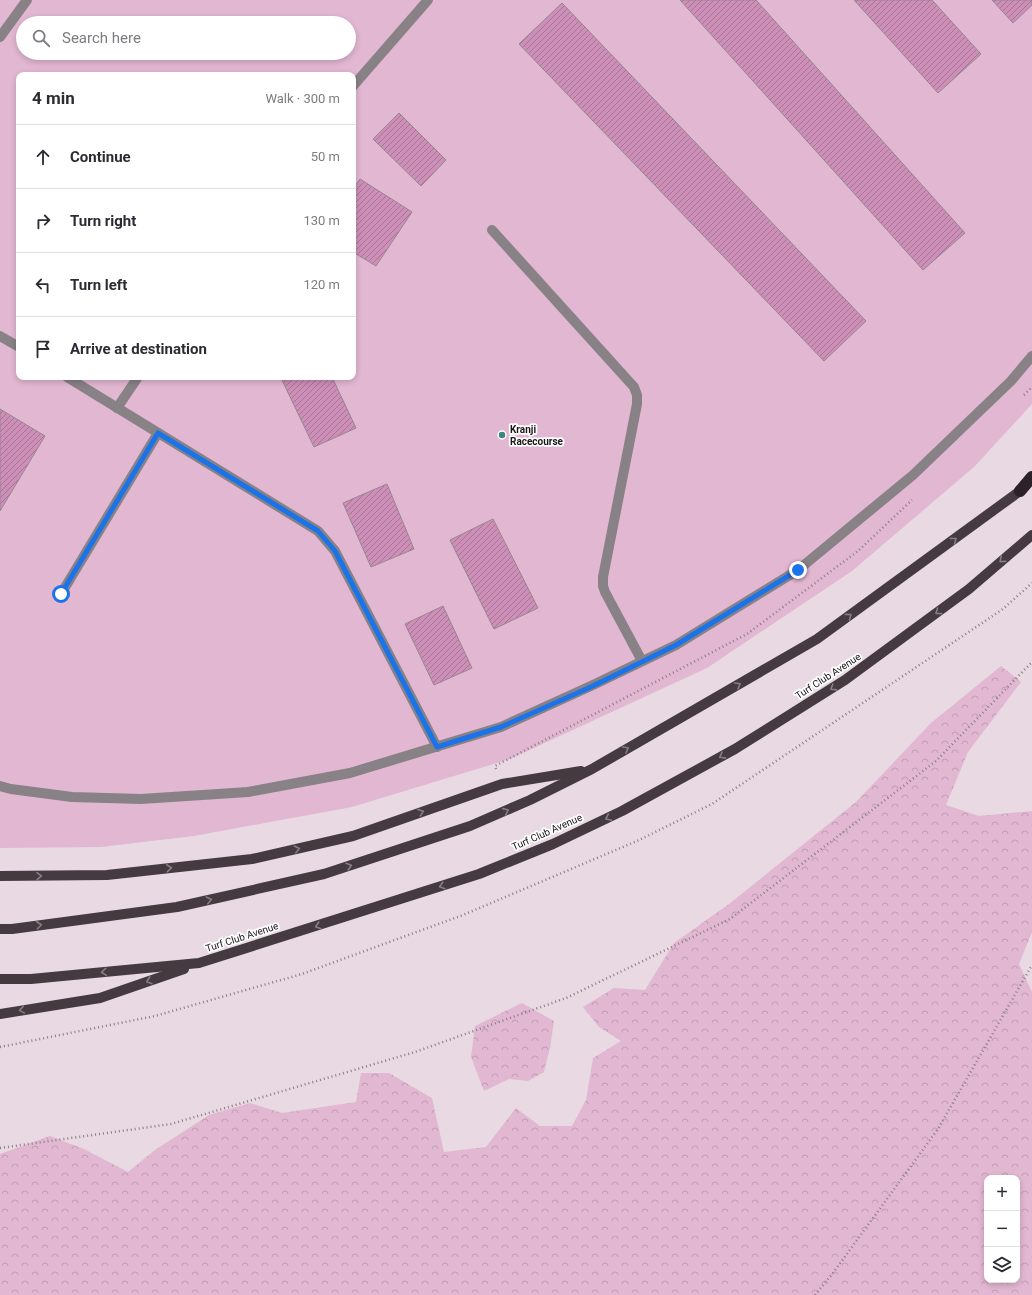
<!DOCTYPE html>
<html lang="en">
<head>
<meta charset="utf-8">
<style>
	body { margin:0; font-family:Roboto,sans-serif; background:#f2f2f3; color:#2b2b33 }
	.controls { position:absolute; right:12px; bottom:12px; display:grid; overflow:hidden; border-radius:8px; box-shadow:0 2px 6px #0003 }
	.controls button { width:36px; height:36px; display:grid; place-items:center; padding:0; border:0; border-bottom:1px solid #e1e1e2; background:#fff; color:#2b2b33; font:20px sans-serif }
	.stop { position:absolute; width:12px; height:12px; margin:-9px; border:3px solid #1a73e8; border-radius:50%; background:#fff }
	.stop.end { background:#1a73e8; border-color:#fff; box-shadow:0 1px 4px #0008 }
	.list { margin:0; padding:0; list-style:none }
	h2 { display:flex; justify-content:space-between; align-items:center; height:52px; margin:0; padding:0 16px; font-size:17px }
	h2 small { font-size:13px; font-weight:400; color:#7c7c81 }
	.list li { display:grid; grid-template-columns:26px 1fr auto; gap:12px; align-items:center; box-sizing:border-box; height:64px; padding:0 16px; border-top:1px solid #e1e1e2 }
	.list b { display:block; font-size:15px; white-space:nowrap }
	.list em { font-size:13px; font-style:normal; color:#7c7c81 }
	.icon { flex:none; width:22px; height:22px; fill:none; stroke:currentColor; stroke-width:2; stroke-linecap:round; stroke-linejoin:round }
	.map { position:relative; flex:none; width:1032px; height:1295px; overflow:hidden }
	.search { position:absolute; background:#fff; box-shadow:0 2px 6px #0003; left:16px; top:16px; width:340px; height:44px; display:flex; align-items:center; gap:10px; box-sizing:border-box; padding:0 14px; border-radius:22px; color:#7c7c81; font-size:15px }
	.panel { position:absolute; background:#fff; box-shadow:0 2px 6px #0003; left:16px; top:72px; width:340px; height:308px; border-radius:8px }
	.map>svg:first-child { display:block }
</style>
</head>
<body>
<div class="map">
<svg width="1032" height="1295" viewBox="0 0 1032 1295">
	<defs>
		<pattern id="forest-crowns" width="20" height="18" patternUnits="userSpaceOnUse"><rect width="20" height="18" fill="#e2b7d2"/><path d="M2 6a3 3 0 1 1 6 0M12 15a3 3 0 1 1 6 0" fill="none" stroke="#c19db4"/></pattern>
		<pattern id="building-hatch" width="6" height="6" patternUnits="userSpaceOnUse"><rect width="6" height="6" fill="#cd8fb8"/><path d="M-1 1l2-2M0 6l6-6M5 7l2-2" fill="none" stroke="#a67495"/></pattern>
	</defs>
	<rect width="100%" height="100%" fill="#e8d9e2"/>
	<g fill="url(#forest-crowns)" fill-rule="evenodd">
		<path d="M1001 666 1021 682 968 752 946 805 979 816 1032 811V932L1019 964 1032 992V1295H0V1154L50 1136 84 1149 128 1172 155 1150 209 1115 250 1103 282 1113 356 1102 361 1073H389L432 1098 444 1152 486 1147 516 1108 540 1126H572L586 1100 593 1058 621 1041 599 1027 583 1007 614 988 645 990 674 943 729 904 856 802 931 723ZM987 1178H1017V1280H987Z"/>
		<path d="M522 1003 554 1021 550 1048 544 1072 528 1081 509 1079 484 1091 471 1057 475 1026Z"/>
	</g>
	<path fill="#e2b7d2" fill-rule="evenodd" d="M0 0H1032V404L974 467 852 571 707 668 510 759 352 807 194 836 101 847 0 848ZM23 23H349V53H23ZM19 75H353V377H19Z"/>
	<g fill="url(#building-hatch)" stroke="#95878f">
		<path d="M680 0H756L965 233 923 270Z"/>
		<path d="M854 0H932L981 54 938 93Z"/>
		<path d="M992 0H1032V5L1013 23Z"/>
		<path d="M562 3 866 321 824 361 519 44Z"/>
		<path d="M399 113 446 160 421 186 373 139Z"/>
		<path d="M360 179 412 212 376 266 353 252V189Z"/>
		<path d="M287 377H332L356 428 314 447 282 380Z"/>
		<path d="M0 409 45 436 0 511Z"/>
		<path d="M387 484 414 549 371 567 343 503Z"/>
		<path d="M493 519 538 608 494 629 450 540Z"/>
		<path d="M443 606 472 668 434 685 405 624Z"/>
	</g>
	<g fill="none" stroke-linecap="round" stroke-linejoin="round">
		<g stroke="#887e84" stroke-width="2.5" stroke-dasharray="1 3" stroke-linecap="butt">
			<path d="M1024 395 1032 387"/>
			<path d="M496 769 495 766 747 634 858 551 912 500"/>
			<path d="M0 1047 155 1016 302 974 463 915 637 841 712 804 1003 609 1032 583"/>
			<path d="M0 1148 171 1124 415 1052 566 998 730 919 936 761 1032 662"/>
			<path d="M815 1295 833 1273 938 1129 1032 965"/>
		</g>
		<g stroke="#888286" stroke-width="10">
			<path d="M0 37 27 0"/>
			<path d="M353 86 428 0"/>
			<path d="M492 230 634 387 637 395V404L603 577V586L605 592 642 661"/>
			<path d="M0 336 19 347"/>
			<path d="M67 377 318 531 335 551 437 747"/>
			<path d="M117 408 138 377"/>
			<path d="M61 594 158 433"/>
			<path d="M0 786 11 789 72 797 141 799 248 792 350 773 501 727 593 685 676 645 798 570 913 475 1011 381 1032 356"/>
		</g>
		<g stroke="#443a40" stroke-width="10">
			<path d="M0 876 107 875 252 859 353 836 502 784 581 771"/>
			<path d="M0 929H12L177 907 324 874 470 826 530 800 592 769 817 639 1020 491"/>
			<path d="M0 979H31L199 963 479 874 553 844 622 811 735 749 845 680 969 589 1032 535"/>
			<path d="M0 1014 100 998 184 969"/>
		</g>
		<path stroke="#2c2128" stroke-width="12" d="M1020 491 1032 477"/>
	</g>
	<defs><path id="oneway-chevron" d="M-2-3.5L2.5 0L-2 3.5" fill="none" stroke-width="1.6" stroke-linecap="round" stroke-linejoin="round"/></defs>
	<g stroke="#857f83">
		<use href="#oneway-chevron" transform="translate(954 540) rotate(-36)"/>
		<use href="#oneway-chevron" transform="translate(1002 560) rotate(139)"/>
		<use href="#oneway-chevron" transform="translate(938 612) rotate(144)"/>
		<use href="#oneway-chevron" transform="translate(849 616) rotate(-36)"/>
		<use href="#oneway-chevron" transform="translate(738 685) rotate(-30)"/>
		<use href="#oneway-chevron" transform="translate(833 688) rotate(148)"/>
		<use href="#oneway-chevron" transform="translate(626 749) rotate(-30)"/>
		<use href="#oneway-chevron" transform="translate(722 756) rotate(151)"/>
		<use href="#oneway-chevron" transform="translate(506 811) rotate(-24)"/>
		<use href="#oneway-chevron" transform="translate(421 812) rotate(-20)"/>
		<use href="#oneway-chevron" transform="translate(608 818) rotate(155)"/>
		<use href="#oneway-chevron" transform="translate(297 849) rotate(-13)"/>
		<use href="#oneway-chevron" transform="translate(349 866) rotate(-18)"/>
		<use href="#oneway-chevron" transform="translate(169 868) rotate(-6)"/>
		<use href="#oneway-chevron" transform="translate(39 876) rotate(-1)"/>
		<use href="#oneway-chevron" transform="translate(442 886) rotate(162)"/>
		<use href="#oneway-chevron" transform="translate(209 900) rotate(-13)"/>
		<use href="#oneway-chevron" transform="translate(39 925) rotate(-7)"/>
		<use href="#oneway-chevron" transform="translate(318 926) rotate(162)"/>
		<use href="#oneway-chevron" transform="translate(104 972) rotate(175)"/>
		<use href="#oneway-chevron" transform="translate(149 981) rotate(161)"/>
		<use href="#oneway-chevron" transform="translate(22 1010) rotate(171)"/>
	</g>
	<g fill="none" stroke-linecap="round" stroke-linejoin="round">
		<path stroke="#1a73e8" stroke-width="5" d="M61 594 158 433 318 531 335 551 437 747 501 727 593 686 676 645 798 570"/>
	</g>
	<circle fill="#3d8581" stroke="#fff" stroke-width="1.5" cx="502" cy="435" r="4"/>
	<g text-anchor="middle" dominant-baseline="central" stroke-width="3.5" stroke-linejoin="round" paint-order="stroke">
		<g font-size="10" font-weight="bold" fill="#1b1619" stroke="#fff" text-anchor="start">
			<text x="510" y="429">Kranji<tspan x="510" dy="12">Racecourse</tspan></text>
		</g>
		<g font-size="10" fill="#1b1619" stroke="#fff">
			<text transform="translate(828 676) rotate(-33)">Turf Club Avenue</text>
			<text transform="translate(547 832) rotate(-24)">Turf Club Avenue</text>
			<text transform="translate(242 937) rotate(-18)">Turf Club Avenue</text>
		</g>
	</g>
</svg>
<div class="controls">
<button>+</button>
<button>−</button>
<button><svg class="icon" aria-label="layers" viewBox="0 0 24 24"><path d="M12 4l9 5-9 5-9-5zM3 14l9 5 9-5"/></svg></button>
</div>
<div class="stop" style="left:61px;top:594px"></div>
<div class="stop end" style="left:798px;top:570px"></div>
<div class="search"><svg class="icon" aria-label="search" viewBox="0 0 24 24"><circle cx="10" cy="10" r="6"/><path d="M15 15l6 6"/></svg>Search here</div>
<section class="panel">
<h2>4 min<small>Walk · 300 m</small></h2>
<ul class="list">
<li><svg class="icon" aria-label="ahead" viewBox="0 0 24 24"><path d="M12 20V5M6 11l6-6 6 6"/></svg><div><b>Continue</b></div><em>50 m</em></li>
<li><svg class="icon" aria-label="right" viewBox="0 0 24 24"><path d="M7 20v-9h11M14 6l5 5-5 5"/></svg><div><b>Turn right</b></div><em>130 m</em></li>
<li><svg class="icon" aria-label="left" viewBox="0 0 24 24"><path d="M17 20v-9H6M10 6l-5 5 5 5"/></svg><div><b>Turn left</b></div><em>120 m</em></li>
<li><svg class="icon" aria-label="arrive" viewBox="0 0 24 24"><path d="M6 21V4h12l-3 4 3 4H6"/></svg><div><b>Arrive at destination</b></div></li>
</ul>
</section>
</div>
</body>
</html>
